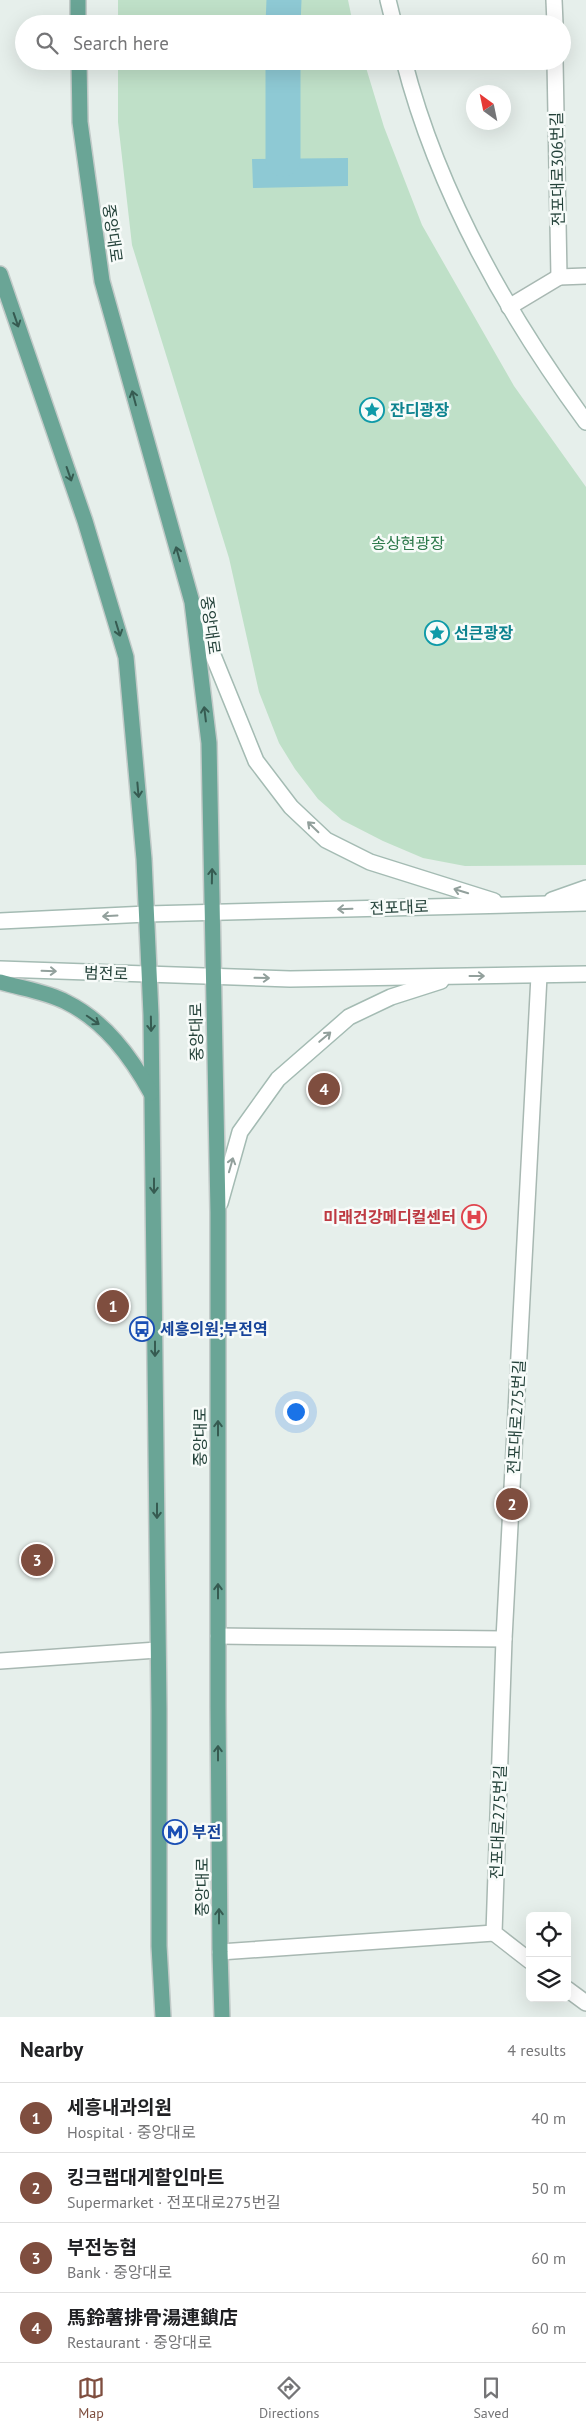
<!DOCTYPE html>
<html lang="en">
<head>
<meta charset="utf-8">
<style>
	body { margin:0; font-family:"PT Sans","Noto Sans KR",sans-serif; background:#f2f2f2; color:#202124 }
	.controls { position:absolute; right:15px; bottom:15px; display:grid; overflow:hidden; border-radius:8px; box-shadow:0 5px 20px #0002 }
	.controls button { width:45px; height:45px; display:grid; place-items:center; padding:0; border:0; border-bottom:1px solid #e0e0e0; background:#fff; color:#202124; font:25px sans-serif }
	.compass { position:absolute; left:466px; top:85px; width:45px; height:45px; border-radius:50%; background:#fff; box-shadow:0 5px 20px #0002; rotate:327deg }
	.you { position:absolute; left:295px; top:1411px; width:18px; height:18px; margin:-12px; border:4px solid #fff; border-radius:50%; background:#1a73e8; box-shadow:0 0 0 8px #1a73e833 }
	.badge { display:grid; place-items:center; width:32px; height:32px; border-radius:50%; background:#7f4e3f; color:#fff; font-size:16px; font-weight:700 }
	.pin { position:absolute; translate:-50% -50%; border:2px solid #fff; box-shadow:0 1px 5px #0006 }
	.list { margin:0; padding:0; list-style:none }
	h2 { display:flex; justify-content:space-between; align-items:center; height:65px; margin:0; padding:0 20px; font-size:21px }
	h2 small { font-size:16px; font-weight:400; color:#757577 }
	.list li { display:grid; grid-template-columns:32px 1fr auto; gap:15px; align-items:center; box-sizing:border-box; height:70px; padding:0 20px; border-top:1px solid #e0e0e0 }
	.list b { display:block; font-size:19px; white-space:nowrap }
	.list p { margin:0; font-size:16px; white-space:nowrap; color:#757577 }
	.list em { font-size:16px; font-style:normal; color:#757577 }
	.icon { flex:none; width:28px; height:28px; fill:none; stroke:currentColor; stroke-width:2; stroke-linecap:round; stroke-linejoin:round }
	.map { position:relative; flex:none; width:586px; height:2017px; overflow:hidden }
	.search { position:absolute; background:#fff; box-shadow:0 5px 20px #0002; left:15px; right:15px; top:15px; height:55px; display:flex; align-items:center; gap:12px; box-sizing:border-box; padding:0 18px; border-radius:28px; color:#757577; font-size:19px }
	.sheet { height:345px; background:#fff }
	nav { display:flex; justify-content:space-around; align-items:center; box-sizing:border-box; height:70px; border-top:1px solid #e0e0e0; background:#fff; font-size:14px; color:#757577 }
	nav a { display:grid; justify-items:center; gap:2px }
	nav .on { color:#7f4e3f }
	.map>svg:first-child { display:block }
</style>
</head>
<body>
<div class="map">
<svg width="586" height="2017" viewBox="0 0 586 2017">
	<rect width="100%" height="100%" fill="#e6efeb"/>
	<g fill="#bfe0c8">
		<path d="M118 0H348L353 24H118Z"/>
		<path d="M118 61H364L384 127 422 225 514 386 586 487V865L465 866 423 858 383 841 342 820 318 799 295 769 279 743 259 692 229 558 132 245 118 122Z"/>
	</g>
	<path fill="#8ec9d4" d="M348 158V186L253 188 252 159Z"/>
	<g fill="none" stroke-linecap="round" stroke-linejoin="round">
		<g stroke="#8ec9d4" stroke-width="35">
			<path d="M283 24 284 0"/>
			<path d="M283 159V61"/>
		</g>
		<defs>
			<g id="minor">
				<path d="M554 0 555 24"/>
				<path d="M555 61 559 277"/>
				<path d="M559 277 586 276"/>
				<path d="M509 307 559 277"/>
				<path d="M218 1636 504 1639"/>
				<path d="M0 1661 157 1650"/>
				<path d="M220 1952 494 1933"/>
				<path d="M530 1961 494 1933 504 1639 539 976"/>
				<path d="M567 1989 586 2003"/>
			</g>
			<g id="secondary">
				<path d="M388 0 394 24"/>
				<path d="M404 61C438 193 506 313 586 422"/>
				<path d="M195 611 256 761 291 807 326 840 370 862 494 901"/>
				<path d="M552 900 586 888"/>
				<path d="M0 921 147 914 586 903"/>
				<path d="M0 969 290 979 586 974"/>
				<path d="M220 1203 240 1132 278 1079 349 1017 391 997 441 981"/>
			</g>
			<g id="primary">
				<path d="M78 0V24"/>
				<path d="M79 61 80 122 102 281 192 602 209 743 218 1212V1706L220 1952 222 2017"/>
				<path d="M0 274 85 521 126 657 144 859 151 1015 159 1709V1946L163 2017"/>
				<path d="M0 982C20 988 48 992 66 1002 105 1021 131 1057 151 1093"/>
			</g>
		</defs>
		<use href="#minor" stroke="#a8b8b2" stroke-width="18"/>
		<use href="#secondary" stroke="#a4bbb3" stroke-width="18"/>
		<use href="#primary" stroke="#c2cac8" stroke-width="18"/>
		<use href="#minor" stroke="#fff" stroke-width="15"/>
		<use href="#secondary" stroke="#fff" stroke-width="15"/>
		<use href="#primary" stroke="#6aa596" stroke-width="15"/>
	</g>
	<defs><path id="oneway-shaft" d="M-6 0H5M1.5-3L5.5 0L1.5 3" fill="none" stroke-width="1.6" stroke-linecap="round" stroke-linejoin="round" transform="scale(1.25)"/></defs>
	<g stroke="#365b51">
		<use href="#oneway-shaft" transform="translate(16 320) rotate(71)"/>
		<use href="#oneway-shaft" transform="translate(134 398) rotate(-105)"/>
		<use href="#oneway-shaft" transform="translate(69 474) rotate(71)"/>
		<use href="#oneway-shaft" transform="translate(178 554) rotate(-106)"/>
		<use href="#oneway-shaft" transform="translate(118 629) rotate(73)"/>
		<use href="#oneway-shaft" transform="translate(205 714) rotate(-97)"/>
		<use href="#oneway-shaft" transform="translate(138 790) rotate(85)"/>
		<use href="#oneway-shaft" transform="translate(212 876) rotate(-89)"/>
		<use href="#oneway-shaft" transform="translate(93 1020) rotate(35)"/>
		<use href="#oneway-shaft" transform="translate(151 1024) rotate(89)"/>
		<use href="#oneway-shaft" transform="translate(154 1186) rotate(90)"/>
		<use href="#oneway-shaft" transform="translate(155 1349) rotate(90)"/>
		<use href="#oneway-shaft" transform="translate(218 1428) rotate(-90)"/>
		<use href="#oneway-shaft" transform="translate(157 1511) rotate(90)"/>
		<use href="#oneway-shaft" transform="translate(218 1591) rotate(-90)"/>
		<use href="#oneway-shaft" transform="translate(218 1753) rotate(-90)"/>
		<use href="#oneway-shaft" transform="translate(219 1916) rotate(-90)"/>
	</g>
	<g stroke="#92a09c">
		<use href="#oneway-shaft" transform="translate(313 827) rotate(-136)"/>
		<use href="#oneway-shaft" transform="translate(461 891) rotate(-163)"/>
		<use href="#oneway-shaft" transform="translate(345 909) rotate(178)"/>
		<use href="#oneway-shaft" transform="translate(110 916) rotate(177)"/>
		<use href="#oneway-shaft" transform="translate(49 971) rotate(2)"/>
		<use href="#oneway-shaft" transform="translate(477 976)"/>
		<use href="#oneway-shaft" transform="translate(262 978) rotate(1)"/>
		<use href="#oneway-shaft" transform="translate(325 1037) rotate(-40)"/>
		<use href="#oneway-shaft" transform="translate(231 1165) rotate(-74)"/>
	</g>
	<defs>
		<symbol id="sight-ring" viewBox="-11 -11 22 22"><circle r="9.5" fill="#f7fbf9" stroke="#0f9aa8" stroke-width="1.5"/><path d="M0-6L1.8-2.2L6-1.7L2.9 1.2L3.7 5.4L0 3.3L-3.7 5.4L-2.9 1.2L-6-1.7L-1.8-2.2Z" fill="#0f9aa8"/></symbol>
		<symbol id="hospital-ring" viewBox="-11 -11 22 22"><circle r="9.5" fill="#f7fbf9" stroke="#e0444e" stroke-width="1.5"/><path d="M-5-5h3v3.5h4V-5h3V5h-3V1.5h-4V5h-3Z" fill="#e0444e"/></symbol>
		<symbol id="bus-ring" viewBox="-11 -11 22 22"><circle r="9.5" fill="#f7fbf9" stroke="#1a4fb4" stroke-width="1.5"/><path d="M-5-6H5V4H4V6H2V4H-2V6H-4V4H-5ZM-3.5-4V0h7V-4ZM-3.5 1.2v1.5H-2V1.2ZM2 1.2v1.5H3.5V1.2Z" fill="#1a4fb4"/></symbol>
		<symbol id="metro-ring" viewBox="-11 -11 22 22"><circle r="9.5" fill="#f7fbf9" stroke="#1a4fb4" stroke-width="1.5"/><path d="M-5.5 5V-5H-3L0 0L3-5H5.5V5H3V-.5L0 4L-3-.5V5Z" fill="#1a4fb4"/></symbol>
	</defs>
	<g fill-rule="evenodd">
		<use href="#sight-ring" x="358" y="396" width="28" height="28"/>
		<use href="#sight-ring" x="423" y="619" width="28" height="28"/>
		<use href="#hospital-ring" x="460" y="1203" width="28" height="28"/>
		<use href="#bus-ring" x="128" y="1315" width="28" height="28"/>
		<use href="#metro-ring" x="161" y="1818" width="28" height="28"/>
	</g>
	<g text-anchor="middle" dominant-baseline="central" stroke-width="5" stroke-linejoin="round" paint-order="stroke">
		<g font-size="16" fill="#24423a" stroke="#f7fbf9">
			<text transform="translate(557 169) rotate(-91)">전포대로306번길</text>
			<text transform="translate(113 233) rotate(82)">중앙대로</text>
			<text transform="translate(211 625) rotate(82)">중앙대로</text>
			<text transform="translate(399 907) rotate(-2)">전포대로</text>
			<text transform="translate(106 973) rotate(2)">범전로</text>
			<text transform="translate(196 1032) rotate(-91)">중앙대로</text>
			<text transform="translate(516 1417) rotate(-87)">전포대로275번길</text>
			<text transform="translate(200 1437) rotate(-90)">중앙대로</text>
			<text transform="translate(498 1822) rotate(-88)">전포대로275번길</text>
			<text transform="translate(202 1887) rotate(-90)">중앙대로</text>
		</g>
		<g font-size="16" font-weight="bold" fill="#0d838f" stroke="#f7fbf9" text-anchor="start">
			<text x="390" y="410">잔디광장</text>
			<text x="454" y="633">선큰광장</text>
		</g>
		<g font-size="16" fill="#2d7a4b" stroke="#f7fbf9">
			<text x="408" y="543">송상현광장</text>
		</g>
		<g font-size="16" font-weight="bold" fill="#be3a42" stroke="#f7fbf9" text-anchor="end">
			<text x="456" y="1217">미래건강메디컬센터</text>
		</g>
		<g font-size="16" font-weight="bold" fill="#164399" stroke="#f7fbf9" text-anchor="start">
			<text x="160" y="1329">세흥의원;부전역</text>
			<text x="192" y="1832">부전</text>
		</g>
	</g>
</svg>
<div class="controls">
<button><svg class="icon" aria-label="locate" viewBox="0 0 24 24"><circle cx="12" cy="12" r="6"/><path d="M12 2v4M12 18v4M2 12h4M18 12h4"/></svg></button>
<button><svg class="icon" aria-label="layers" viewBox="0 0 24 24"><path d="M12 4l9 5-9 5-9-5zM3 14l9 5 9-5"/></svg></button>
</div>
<svg class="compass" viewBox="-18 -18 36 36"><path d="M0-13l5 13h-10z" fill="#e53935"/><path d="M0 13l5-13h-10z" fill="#757577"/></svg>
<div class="you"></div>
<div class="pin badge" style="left:113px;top:1306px">1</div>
<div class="pin badge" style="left:512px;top:1504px">2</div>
<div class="pin badge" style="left:37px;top:1560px">3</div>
<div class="pin badge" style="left:324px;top:1089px">4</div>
<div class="search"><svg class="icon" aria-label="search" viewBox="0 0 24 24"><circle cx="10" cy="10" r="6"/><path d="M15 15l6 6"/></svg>Search here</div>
</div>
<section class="sheet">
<h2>Nearby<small>4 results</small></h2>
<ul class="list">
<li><span class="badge">1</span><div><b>세흥내과의원</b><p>Hospital · 중앙대로</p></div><em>40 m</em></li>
<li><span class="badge">2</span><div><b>킹크랩대게할인마트</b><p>Supermarket · 전포대로275번길</p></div><em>50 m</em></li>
<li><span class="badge">3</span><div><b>부전농협</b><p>Bank · 중앙대로</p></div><em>60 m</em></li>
<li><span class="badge">4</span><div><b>馬鈴薯排骨湯連鎖店</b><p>Restaurant · 중앙대로</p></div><em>60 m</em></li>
</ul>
</section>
<nav>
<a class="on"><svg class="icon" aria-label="map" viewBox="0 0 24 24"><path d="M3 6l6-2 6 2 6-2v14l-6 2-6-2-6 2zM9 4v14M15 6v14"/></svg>Map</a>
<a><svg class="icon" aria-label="directions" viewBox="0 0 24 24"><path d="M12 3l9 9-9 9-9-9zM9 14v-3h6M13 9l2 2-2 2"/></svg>Directions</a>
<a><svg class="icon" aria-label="saved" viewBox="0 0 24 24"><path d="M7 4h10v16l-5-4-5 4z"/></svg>Saved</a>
</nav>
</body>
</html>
